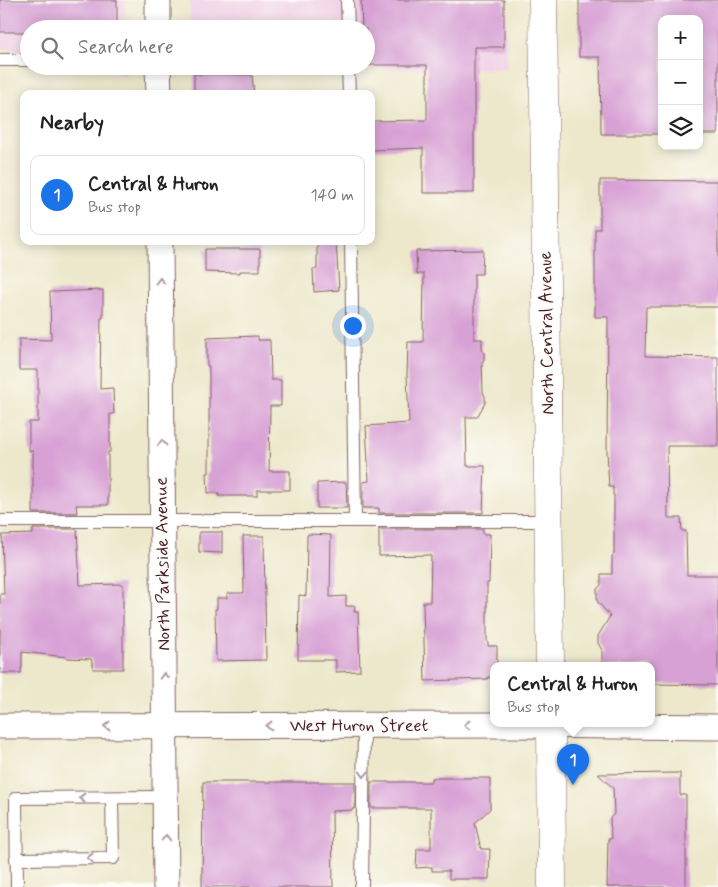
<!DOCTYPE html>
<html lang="en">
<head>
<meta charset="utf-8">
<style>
	body { margin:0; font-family:Mynerve,sans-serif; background:#f6f6f6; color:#222 }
	.controls { position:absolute; right:15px; top:15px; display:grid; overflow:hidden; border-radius:10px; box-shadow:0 2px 12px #0003 }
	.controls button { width:45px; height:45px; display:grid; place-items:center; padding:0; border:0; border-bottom:1px solid #e0e0e0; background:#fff; color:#222; font:25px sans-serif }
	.you { position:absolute; left:352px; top:325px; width:18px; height:18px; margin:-12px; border:4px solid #fff; border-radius:50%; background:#1a73e8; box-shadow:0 0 0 8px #1a73e833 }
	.badge { display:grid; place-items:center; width:32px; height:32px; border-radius:50%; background:#1a73e8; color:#fff; font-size:16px; font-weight:700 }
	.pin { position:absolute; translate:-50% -41px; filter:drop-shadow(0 1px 2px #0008) }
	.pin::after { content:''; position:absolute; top:26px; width:18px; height:15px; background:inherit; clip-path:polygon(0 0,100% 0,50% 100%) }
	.popup { position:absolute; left:490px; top:662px; width:165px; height:65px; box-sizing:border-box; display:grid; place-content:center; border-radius:10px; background:#fff; filter:drop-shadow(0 1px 4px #0005); font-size:16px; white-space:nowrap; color:#767676 }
	.popup b { font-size:19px; color:#222 }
	.popup::after { content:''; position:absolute; left:50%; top:100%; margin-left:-10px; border:10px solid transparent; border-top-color:#fff }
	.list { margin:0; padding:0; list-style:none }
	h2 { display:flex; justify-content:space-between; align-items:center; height:65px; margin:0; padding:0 20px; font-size:21px }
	h2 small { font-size:16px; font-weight:400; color:#767676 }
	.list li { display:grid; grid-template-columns:32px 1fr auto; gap:15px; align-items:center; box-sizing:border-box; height:80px; margin:0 10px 10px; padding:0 10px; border:1px solid #e0e0e0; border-radius:10px }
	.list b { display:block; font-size:19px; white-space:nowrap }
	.list p { margin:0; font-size:16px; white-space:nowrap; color:#767676 }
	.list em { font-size:16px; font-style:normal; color:#767676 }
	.icon { flex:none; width:28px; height:28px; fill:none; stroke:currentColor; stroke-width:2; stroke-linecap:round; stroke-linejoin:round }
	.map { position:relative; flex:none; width:718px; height:887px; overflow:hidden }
	.search { position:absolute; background:#fff; box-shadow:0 2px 12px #0003; left:20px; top:20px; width:355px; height:55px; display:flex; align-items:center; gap:12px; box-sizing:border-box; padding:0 18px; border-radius:28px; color:#767676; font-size:19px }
	.panel { position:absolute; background:#fff; box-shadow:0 2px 12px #0003; left:20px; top:90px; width:355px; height:155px; border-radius:10px }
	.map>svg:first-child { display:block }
</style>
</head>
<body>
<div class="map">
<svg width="718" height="887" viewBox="0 0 718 887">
	<rect width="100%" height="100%" fill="#fdfcf7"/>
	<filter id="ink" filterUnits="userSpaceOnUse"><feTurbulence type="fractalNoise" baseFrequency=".02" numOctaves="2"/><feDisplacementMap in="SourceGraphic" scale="10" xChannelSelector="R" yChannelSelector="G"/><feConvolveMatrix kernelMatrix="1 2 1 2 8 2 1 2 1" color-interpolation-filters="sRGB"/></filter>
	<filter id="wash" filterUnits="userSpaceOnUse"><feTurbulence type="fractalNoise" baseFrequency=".0096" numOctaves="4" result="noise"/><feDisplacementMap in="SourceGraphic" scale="20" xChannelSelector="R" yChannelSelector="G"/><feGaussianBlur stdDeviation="1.12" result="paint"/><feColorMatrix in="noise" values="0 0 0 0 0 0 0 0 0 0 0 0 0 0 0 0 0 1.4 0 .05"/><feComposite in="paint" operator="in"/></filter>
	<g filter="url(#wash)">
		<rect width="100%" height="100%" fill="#ede8cb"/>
		<g fill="#f0d0e5">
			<path d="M0 0H125V29H29V54L0 48Z"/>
			<path d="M190 0H507V69L190 70V66H366V29H190Z"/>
			<path d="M83 66H125L126 76Z"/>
		</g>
		<g id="blocks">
			<g fill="#d8a1d5">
				<path d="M0 0H117V29H29V32H0Z"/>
				<path d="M361 0H504V47H474V193H423V148L371 150V121L427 120V65H366V29H362Z"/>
				<path d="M579 0H718V134H699V19H662V134H601L600 57H579Z"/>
				<path d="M194 74 252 75 254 94H194Z"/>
				<path d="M600 180 718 181V307H646L645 356 718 357V446H667L668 518H681L682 531H686L687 575H718V685L652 684V666H602V650L598 643V636L610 616 597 601V589L601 585V574H612V556L614 554V495H613V487H609L607 452 608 317H595V229H600Z"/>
				<path d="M317 241H336L339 290 314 292 313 269H317Z"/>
				<path d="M205 249H260V271H240V273L205 272Z"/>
				<path d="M483 250 482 274H474V339H482V350L484 353V360L482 362 483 392 485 396V403L477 417H466L467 466H485L483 513H379V508H363V482L369 481 366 426 409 423 407 375 408 342H423L424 274H417L416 251Z"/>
				<path d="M103 290V318H101L100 389 113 388 114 414H110V452H108V505H76L77 513H33V451H29V422H38V370H19V339L51 340 50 292Z"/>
				<path d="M258 336V340H270L271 380H281V406H270L269 471H290V490H257V496H218L219 493H208L207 473H209V366H207V338Z"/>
				<path d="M346 482 347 508H317V483Z"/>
				<path d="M33 529H77L80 585 123 584V669H94L91 659 68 658 66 657 22 652V668H21V673H0V594H4L2 535 33 534Z"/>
				<path d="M379 529H483V534H490L489 583H487V642H488V646H497V666H494V677H488V679L425 681 423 602H430L431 555 379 556Z"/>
				<path d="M199 532H222V553L199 552Z"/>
				<path d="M308 534 331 535 330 597 346 596V606H355L354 612H358L360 671 336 672V660H298L299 595 306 596 307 536Z"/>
				<path d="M243 536H264L266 660 216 661 215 609H217V598H227V593H244Z"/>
				<path d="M680 773V795H686V887H607L608 839H611L610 818 614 814 613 788 598 774Z"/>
				<path d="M431 778H490V809L475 823 481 849H490L489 879H449V871H432V867L416 868 417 849H431V808H371V782H431Z"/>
				<path d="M203 782H355V808H353V810L332 811 333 887H202Z"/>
			</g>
		</g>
	</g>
	<g filter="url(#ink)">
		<use href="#blocks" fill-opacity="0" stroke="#836563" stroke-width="1"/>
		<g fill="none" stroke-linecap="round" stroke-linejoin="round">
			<defs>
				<g id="service">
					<path d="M347 0 348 29"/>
					<path d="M0 60H29"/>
					<path d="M348 66 349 94"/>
					<path d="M351 241 355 521"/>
					<path d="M0 521H549"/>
					<path d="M16 859 113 858 112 798"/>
					<path d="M17 887 16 798 165 797"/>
					<path d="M361 887 362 886 364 726"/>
				</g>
				<g id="minor">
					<path d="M158 0V29"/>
					<path d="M158 66 159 94"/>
					<path d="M160 241 166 887"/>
					<path d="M0 726 516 725 718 727"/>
				</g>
				<g id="tertiary">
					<path d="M543 0 550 666"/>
					<path d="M551 724 552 887"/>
				</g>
			</defs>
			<use href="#service" stroke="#836563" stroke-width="14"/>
			<use href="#minor" stroke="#836563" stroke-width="27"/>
			<use href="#tertiary" stroke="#836563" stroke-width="29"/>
			<use href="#service" stroke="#fff" stroke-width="12"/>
			<use href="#minor" stroke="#fff" stroke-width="25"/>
			<use href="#tertiary" stroke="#fff" stroke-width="28"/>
		</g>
		<defs><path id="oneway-chevron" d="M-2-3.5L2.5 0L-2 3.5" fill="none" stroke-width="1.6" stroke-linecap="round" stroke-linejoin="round" transform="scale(1.25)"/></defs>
		<g stroke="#ae9aa0">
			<use href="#oneway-chevron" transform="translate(160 281) rotate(-91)"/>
			<use href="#oneway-chevron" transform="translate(162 443) rotate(-91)"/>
			<use href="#oneway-chevron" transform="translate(164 676) rotate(-91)"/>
			<use href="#oneway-chevron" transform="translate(467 725) rotate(180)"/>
			<use href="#oneway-chevron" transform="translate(107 726) rotate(-180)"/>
			<use href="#oneway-chevron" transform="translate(269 726) rotate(180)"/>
			<use href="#oneway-chevron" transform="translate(364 774) rotate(91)"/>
			<use href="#oneway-chevron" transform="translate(82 798) rotate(180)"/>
			<use href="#oneway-chevron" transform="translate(166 838) rotate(-90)"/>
			<use href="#oneway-chevron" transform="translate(90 858) rotate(180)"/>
		</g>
	</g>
	<g text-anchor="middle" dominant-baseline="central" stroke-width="4" stroke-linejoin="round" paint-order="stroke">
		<g font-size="18" fill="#4a1f2b" stroke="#fdfcf7">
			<text transform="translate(547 333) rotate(-91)">North Central Avenue</text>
			<text transform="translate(163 564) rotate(-91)">North Parkside Avenue</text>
			<text x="359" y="726">West Huron Street</text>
		</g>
	</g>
</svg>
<div class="controls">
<button>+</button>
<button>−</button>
<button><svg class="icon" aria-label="layers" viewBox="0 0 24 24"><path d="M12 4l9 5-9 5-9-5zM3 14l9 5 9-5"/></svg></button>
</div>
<div class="you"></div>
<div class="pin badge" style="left:573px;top:785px">1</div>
<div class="popup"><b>Central &amp; Huron</b>Bus stop</div>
<div class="search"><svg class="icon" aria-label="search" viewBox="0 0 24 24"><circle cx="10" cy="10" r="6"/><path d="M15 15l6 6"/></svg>Search here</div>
<section class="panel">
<h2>Nearby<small></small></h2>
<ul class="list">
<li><span class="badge">1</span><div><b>Central &amp; Huron</b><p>Bus stop</p></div><em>140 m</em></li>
</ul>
</section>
</div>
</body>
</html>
